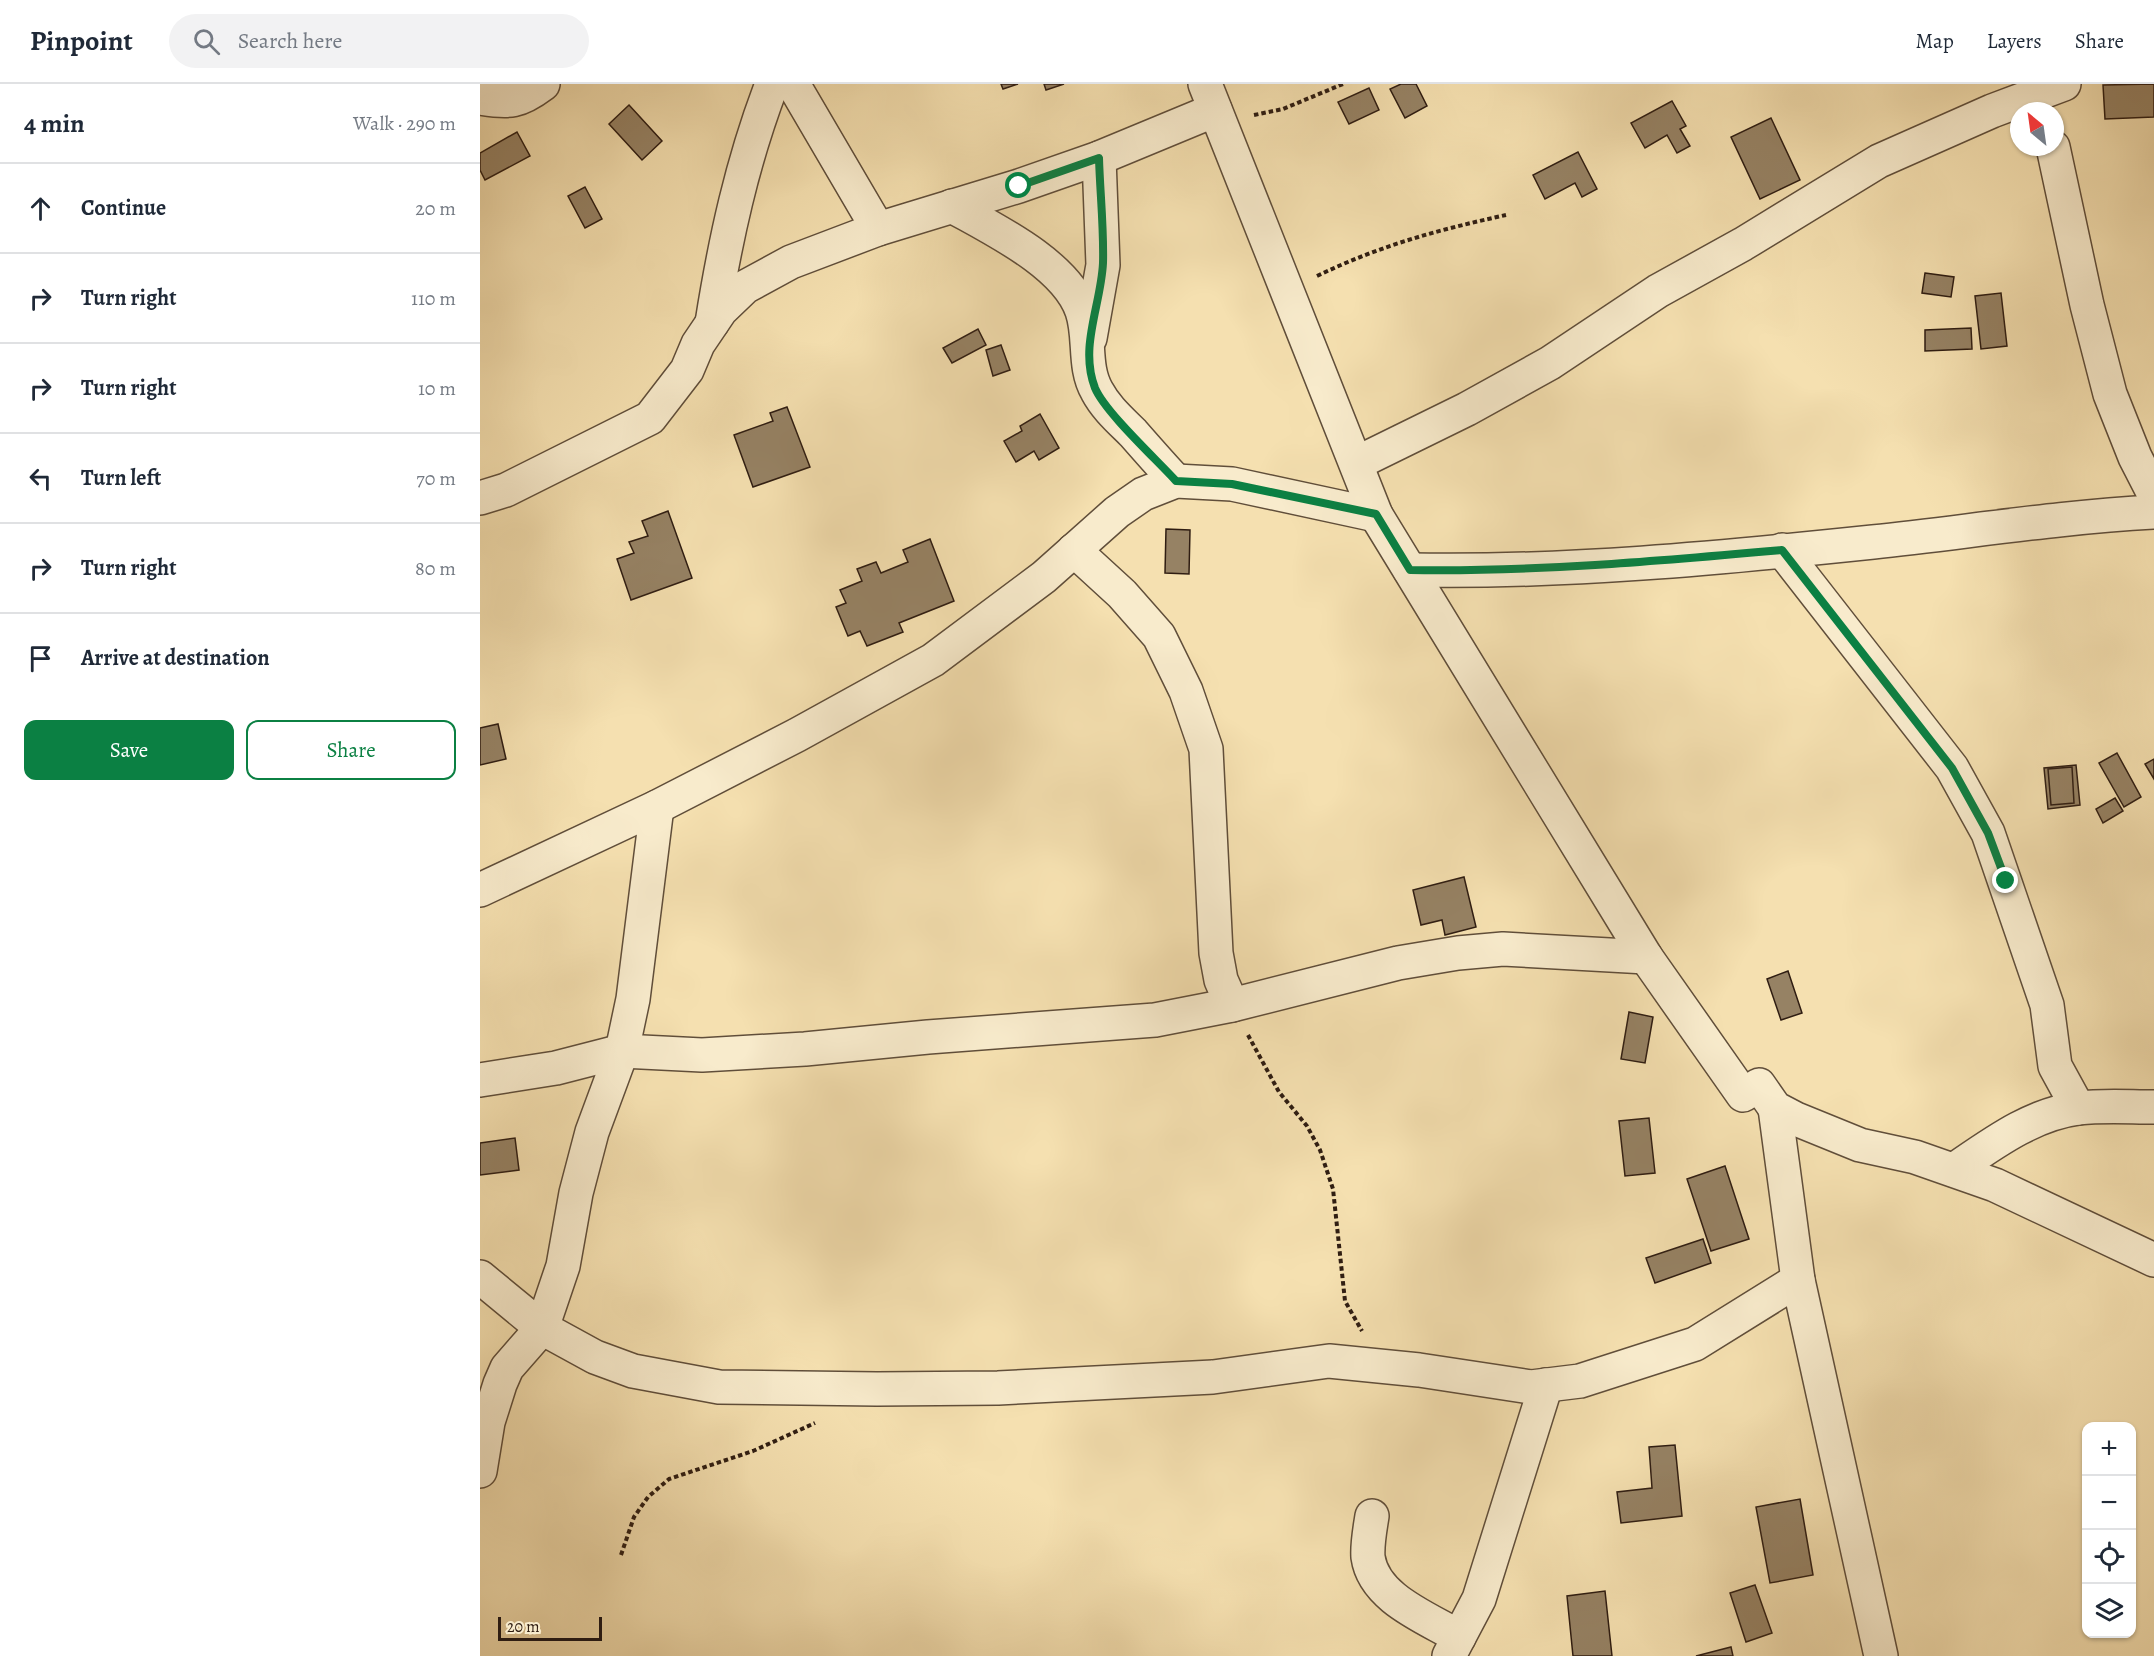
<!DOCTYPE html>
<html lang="en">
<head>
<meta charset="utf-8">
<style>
	body { margin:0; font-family:Alegreya,serif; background:#f2f2f3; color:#1f2937 }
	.controls { position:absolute; right:18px; bottom:18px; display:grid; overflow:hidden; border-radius:12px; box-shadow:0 2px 4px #0004 }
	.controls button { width:54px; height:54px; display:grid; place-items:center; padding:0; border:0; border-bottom:2px solid #e0e1e3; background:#fff; color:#1f2937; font:30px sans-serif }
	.compass { position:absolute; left:1530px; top:18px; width:54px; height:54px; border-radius:50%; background:#fff; box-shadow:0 2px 4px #0004; rotate:331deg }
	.scale { position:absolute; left:18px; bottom:15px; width:104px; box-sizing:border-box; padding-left:6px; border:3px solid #2f1d12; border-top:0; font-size:16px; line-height:21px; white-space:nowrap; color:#2f1d12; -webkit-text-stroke:4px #f8ebcc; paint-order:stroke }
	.stop { position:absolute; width:18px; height:18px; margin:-14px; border:4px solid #0b8043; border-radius:50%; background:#fff }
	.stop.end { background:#0b8043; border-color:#fff; box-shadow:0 2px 6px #0008 }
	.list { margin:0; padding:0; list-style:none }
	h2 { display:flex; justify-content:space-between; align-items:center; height:78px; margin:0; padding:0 24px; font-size:26px }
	h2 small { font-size:20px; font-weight:400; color:#747a83 }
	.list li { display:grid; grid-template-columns:39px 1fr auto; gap:18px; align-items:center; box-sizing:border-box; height:90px; padding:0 24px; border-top:2px solid #e0e1e3 }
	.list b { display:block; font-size:22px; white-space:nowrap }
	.list em { font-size:20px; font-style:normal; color:#747a83 }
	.actions { display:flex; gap:12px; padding:18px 24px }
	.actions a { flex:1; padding:14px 0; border:2px solid #0b8043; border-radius:12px; text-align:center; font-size:21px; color:#0b8043 }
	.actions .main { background:#0b8043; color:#fff }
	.icon { flex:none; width:33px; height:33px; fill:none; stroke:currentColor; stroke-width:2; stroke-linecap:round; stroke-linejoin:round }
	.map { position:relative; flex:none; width:1674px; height:1572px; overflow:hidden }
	header { display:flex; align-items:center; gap:36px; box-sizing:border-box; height:84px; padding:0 30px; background:#fff; border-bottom:2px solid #e0e1e3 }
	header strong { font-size:28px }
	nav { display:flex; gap:33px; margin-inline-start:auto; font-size:21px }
	.search { width:420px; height:54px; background:#f2f2f3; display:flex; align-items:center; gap:15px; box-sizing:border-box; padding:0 21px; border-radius:33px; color:#747a83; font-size:22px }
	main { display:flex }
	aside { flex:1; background:#fff }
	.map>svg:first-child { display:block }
</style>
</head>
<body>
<header>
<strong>Pinpoint</strong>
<div class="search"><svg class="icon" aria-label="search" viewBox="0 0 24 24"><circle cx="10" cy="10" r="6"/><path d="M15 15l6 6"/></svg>Search here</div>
<nav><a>Map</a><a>Layers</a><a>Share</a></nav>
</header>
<main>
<aside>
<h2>4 min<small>Walk · 290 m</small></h2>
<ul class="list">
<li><svg class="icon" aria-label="ahead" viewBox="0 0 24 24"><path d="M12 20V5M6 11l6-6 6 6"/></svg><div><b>Continue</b></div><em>20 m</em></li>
<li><svg class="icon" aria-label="right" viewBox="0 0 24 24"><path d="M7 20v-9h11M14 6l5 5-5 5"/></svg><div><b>Turn right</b></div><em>110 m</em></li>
<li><svg class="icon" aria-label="right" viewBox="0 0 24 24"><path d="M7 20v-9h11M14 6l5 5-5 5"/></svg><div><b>Turn right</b></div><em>10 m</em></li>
<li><svg class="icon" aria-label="left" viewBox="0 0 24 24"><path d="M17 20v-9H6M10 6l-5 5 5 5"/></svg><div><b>Turn left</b></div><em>70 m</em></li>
<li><svg class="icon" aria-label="right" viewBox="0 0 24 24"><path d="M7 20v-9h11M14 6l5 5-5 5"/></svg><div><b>Turn right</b></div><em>80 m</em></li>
<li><svg class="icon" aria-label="arrive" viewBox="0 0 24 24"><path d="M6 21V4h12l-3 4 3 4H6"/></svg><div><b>Arrive at destination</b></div></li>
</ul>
<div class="actions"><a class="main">Save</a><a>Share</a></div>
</aside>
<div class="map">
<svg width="1674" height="1572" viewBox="0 0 1674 1572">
	<rect width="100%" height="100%" fill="#f5e0b0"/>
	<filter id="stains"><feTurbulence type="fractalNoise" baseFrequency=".00333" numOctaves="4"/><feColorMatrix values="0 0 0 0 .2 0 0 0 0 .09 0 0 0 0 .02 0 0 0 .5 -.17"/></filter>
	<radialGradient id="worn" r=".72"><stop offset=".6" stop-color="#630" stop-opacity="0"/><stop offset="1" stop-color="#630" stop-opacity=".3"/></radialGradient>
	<g fill="#968264" stroke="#2f1d12" stroke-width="1.5">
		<path d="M521 0H538L523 5Z"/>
		<path d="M564 0H584L566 6Z"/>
		<path d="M921 0H936L947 22 925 34 910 5Z"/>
		<path d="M1674 0V33L1625 35 1623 1Z"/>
		<path d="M889 4 899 26 869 40 858 18Z"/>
		<path d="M1192 17 1206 42 1200 45 1210 62 1197 69 1187 51 1165 64 1151 39Z"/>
		<path d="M149 21 182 57 162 76 129 40Z"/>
		<path d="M1291 34 1320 96 1280 115 1251 53Z"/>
		<path d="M37 48 50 72 5 96 0 86V69Z"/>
		<path d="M1098 68 1117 105 1102 113 1095 99 1065 115 1053 91Z"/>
		<path d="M105 103 122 135 105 144 88 112Z"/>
		<path d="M1445 189 1474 193 1471 213 1442 209Z"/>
		<path d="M1521 209 1527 262 1501 265 1495 212Z"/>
		<path d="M1491 244 1492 265 1445 267V246Z"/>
		<path d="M498 245 506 261 472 279 463 264Z"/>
		<path d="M521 261 530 286 513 292 506 266Z"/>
		<path d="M307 323 330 383 273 403 254 351 293 337 290 329Z"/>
		<path d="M560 330 579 364 559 376 554 367 536 378 524 357 542 347 540 342Z"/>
		<path d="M188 427 212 494 151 516 137 475 154 469 149 458 168 452 162 437Z"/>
		<path d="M686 445 710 446 709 490 685 489Z"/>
		<path d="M450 455 474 517 419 539 423 548 387 562 380 547 368 552 356 523 366 519 360 506 382 497 377 485 396 478 401 489 428 478 423 466Z"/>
		<path d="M18 640 26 675 0 681V644Z"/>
		<path d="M1637 669 1661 713 1644 723 1619 679Z"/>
		<path d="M1674 675V695L1665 680Z"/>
		<path d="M1596 681 1600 721 1568 725 1564 684Z"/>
		<path d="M1592 683 1594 719 1571 721 1568 685Z"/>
		<path d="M1635 714 1643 727 1623 739 1616 725Z"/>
		<path d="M984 793 996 843 965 851 962 836 941 841 933 806Z"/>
		<path d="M1308 887 1322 929 1301 936 1287 895Z"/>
		<path d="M1149 928 1173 933 1165 979 1141 975Z"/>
		<path d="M1169 1034 1175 1089 1145 1092 1139 1037Z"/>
		<path d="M35 1054 39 1086 0 1091V1059Z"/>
		<path d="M1245 1082 1269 1155 1231 1167 1207 1095Z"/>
		<path d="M1223 1155 1231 1179 1175 1199 1166 1174Z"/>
		<path d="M1195 1361 1202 1432 1141 1439 1137 1408 1172 1404 1169 1363Z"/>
		<path d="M1320 1415 1333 1491 1290 1499 1276 1423Z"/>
		<path d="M1275 1501 1292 1549 1266 1558 1250 1509Z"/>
		<path d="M1125 1507 1132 1572H1093L1087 1512Z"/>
		<path d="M1251 1563 1253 1572H1216Z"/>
	</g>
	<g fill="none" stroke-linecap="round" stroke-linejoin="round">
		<defs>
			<g id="minor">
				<path d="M313 0 398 145"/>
				<path d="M725 0 896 431 1166 873 1263 1011 1279 1001 1295 1024 1316 1035 1380 1061 1435 1073 1515 1101 1674 1176"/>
				<path d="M0 14C30 19 39 18 63 0"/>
				<path d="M1573 63 1607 221 1630 310 1655 373 1674 410"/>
				<path d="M472 122C513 145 586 180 602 227 611 253 603 283 617 307 626 324 640 336 653 349 667 365 681 381 696 397"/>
				<path d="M232 239C245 157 262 78 292 0"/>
				<path d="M610 254 623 181 619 74"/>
				<path d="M877 379 987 325 1070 279 1178 207 1263 160 1399 77 1512 27 1584 0"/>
				<path d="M0 414 26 406 170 334 207 286 218 260 241 226 265 203 311 178 398 145 539 102 619 74 735 26"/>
				<path d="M594 466 642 510 679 552 706 607 726 665 736 869 741 896 752 921"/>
				<path d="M1302 466 1472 684 1508 749 1567 921 1575 982 1598 1024"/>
				<path d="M930 486C1084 489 1240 474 1393 458 1487 448 1580 433 1674 428"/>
				<path d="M0 806 177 723 317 651 453 576 564 493 637 428 663 410 696 397 752 400 896 431"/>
				<path d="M0 996 76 984 142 967 222 971 325 965 448 953 675 936 752 921 918 879 978 869 1023 865 1166 873"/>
				<path d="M1295 1024 1318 1196 1401 1572"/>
				<path d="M1474 1086C1512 1060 1552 1030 1599 1024 1623 1021 1650 1023 1674 1023"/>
				<path d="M0 1193 62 1244 115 1273 153 1287 239 1303 397 1305 518 1304 733 1293 849 1277 939 1286 1051 1303 1100 1297 1215 1260 1318 1196"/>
				<path d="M0 1387 8 1338 20 1300 27 1284 62 1244 83 1182 96 1109 112 1048 142 967 153 915 177 723"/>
				<path d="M892 1432C890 1445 887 1460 888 1473 894 1515 948 1534 979 1553"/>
				<path d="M969 1572 999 1515 1066 1301"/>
			</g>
		</defs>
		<use href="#minor" stroke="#604e3a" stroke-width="36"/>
		<g stroke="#2f1d12" stroke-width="4" stroke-dasharray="4.5 3" stroke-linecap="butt">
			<path d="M774 31 803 25 863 0"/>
			<path d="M837 192C901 161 958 146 1026 131"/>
			<path d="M768 951 799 1008 827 1042 840 1066 853 1105 865 1217 882 1247"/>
			<path d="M141 1471 154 1433 168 1413 189 1395 273 1367 335 1339"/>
		</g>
		<use href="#minor" stroke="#f8ebcc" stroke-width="33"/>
	</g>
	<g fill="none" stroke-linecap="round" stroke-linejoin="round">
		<path stroke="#0b8043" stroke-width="8" d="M539 102 619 74C620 109 624 144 623 179 621 221 599 263 615 304 625 328 676 375 696 397L752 400 896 430 930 486C1055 488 1178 477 1302 466L1472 684 1508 749 1526 797"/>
	</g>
	<rect width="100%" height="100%" filter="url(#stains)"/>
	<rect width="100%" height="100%" fill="url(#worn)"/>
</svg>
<div class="controls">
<button>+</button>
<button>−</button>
<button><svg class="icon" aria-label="locate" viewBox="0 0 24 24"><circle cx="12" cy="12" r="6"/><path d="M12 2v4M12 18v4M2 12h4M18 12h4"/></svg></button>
<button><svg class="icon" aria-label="layers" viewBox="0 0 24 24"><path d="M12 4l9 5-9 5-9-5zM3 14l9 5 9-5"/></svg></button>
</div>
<svg class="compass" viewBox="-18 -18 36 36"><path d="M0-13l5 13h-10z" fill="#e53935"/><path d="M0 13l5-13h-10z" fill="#747a83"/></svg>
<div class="scale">20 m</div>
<div class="stop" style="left:539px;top:102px"></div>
<div class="stop end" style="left:1526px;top:797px"></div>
</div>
</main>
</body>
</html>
